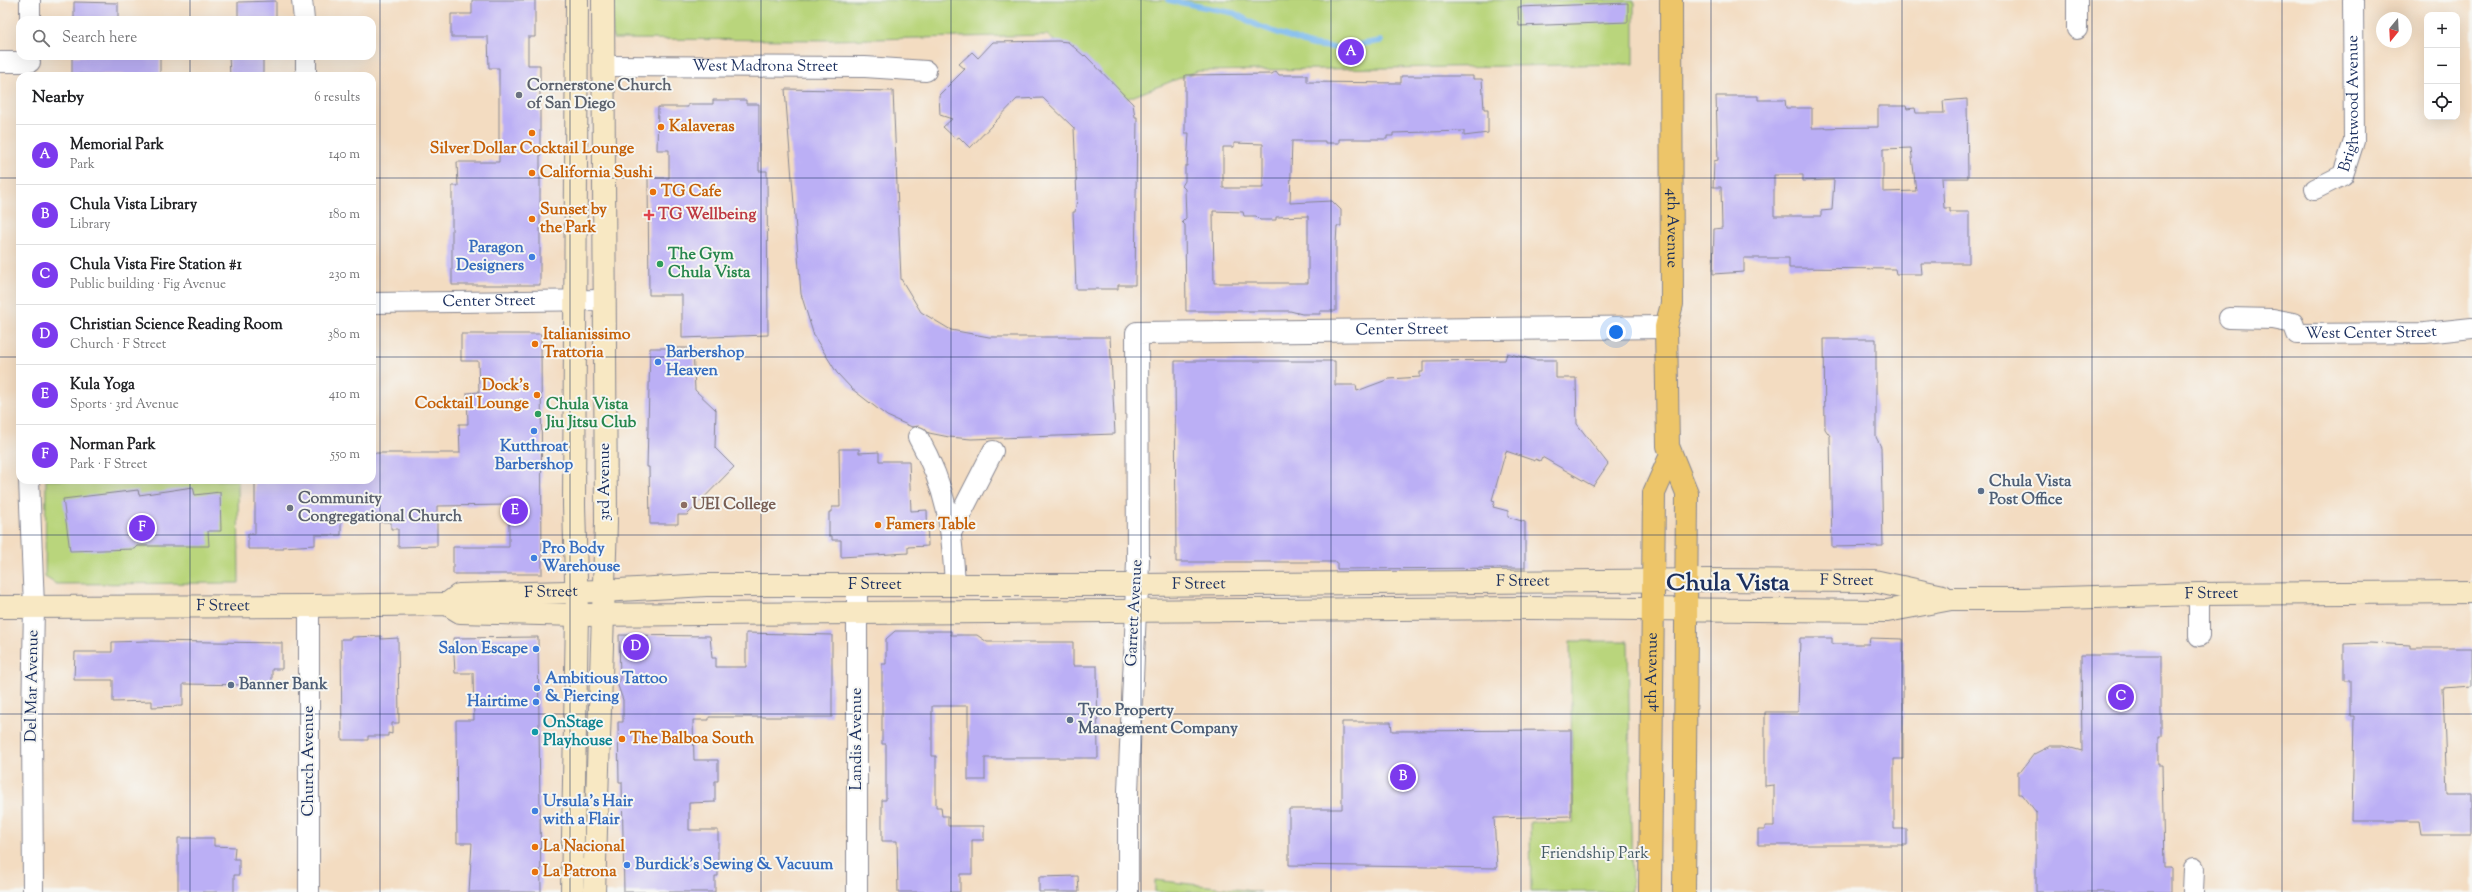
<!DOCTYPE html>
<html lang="en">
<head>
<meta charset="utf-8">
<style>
	body { margin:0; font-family:"Sorts Mill Goudy",serif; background:#f2f2f2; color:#202124 }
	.controls { position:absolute; right:12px; top:12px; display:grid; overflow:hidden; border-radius:8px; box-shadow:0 4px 16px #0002 }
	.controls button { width:36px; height:36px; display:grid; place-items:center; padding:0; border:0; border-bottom:1px solid #e0e0e0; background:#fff; color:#202124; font:20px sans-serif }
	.compass { position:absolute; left:2376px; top:12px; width:36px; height:36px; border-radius:50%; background:#fff; box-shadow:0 4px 16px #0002; rotate:198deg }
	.you { position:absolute; left:1616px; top:332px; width:14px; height:14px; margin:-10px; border:3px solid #fff; border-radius:50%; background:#1a73e8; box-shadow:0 0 0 6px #1a73e833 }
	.badge { display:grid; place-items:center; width:26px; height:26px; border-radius:50%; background:#7c3aed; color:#fff; font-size:13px; font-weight:700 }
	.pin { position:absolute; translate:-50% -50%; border:2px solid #fff; box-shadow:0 1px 4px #0006 }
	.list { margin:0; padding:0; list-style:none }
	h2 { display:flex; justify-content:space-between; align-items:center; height:52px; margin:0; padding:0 16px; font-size:17px }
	h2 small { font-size:13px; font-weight:400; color:#757577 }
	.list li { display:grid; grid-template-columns:26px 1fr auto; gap:12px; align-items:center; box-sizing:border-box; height:60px; padding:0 16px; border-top:1px solid #e0e0e0 }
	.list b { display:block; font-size:15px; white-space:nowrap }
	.list p { margin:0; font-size:13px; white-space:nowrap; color:#757577 }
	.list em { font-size:13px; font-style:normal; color:#757577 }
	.icon { flex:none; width:22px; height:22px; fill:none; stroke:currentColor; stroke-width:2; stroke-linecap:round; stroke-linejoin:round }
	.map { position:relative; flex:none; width:2472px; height:892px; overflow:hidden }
	.search { position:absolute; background:#fff; box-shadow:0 4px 16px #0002; left:16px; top:16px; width:360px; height:44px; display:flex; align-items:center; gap:10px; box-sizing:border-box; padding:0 14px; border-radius:12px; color:#757577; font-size:15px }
	.panel { position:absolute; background:#fff; box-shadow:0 4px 16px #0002; left:16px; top:72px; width:360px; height:412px; border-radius:12px }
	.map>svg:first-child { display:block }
</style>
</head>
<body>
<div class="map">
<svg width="2472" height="892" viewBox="0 0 2472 892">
	<rect width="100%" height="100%" fill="#f6f6f2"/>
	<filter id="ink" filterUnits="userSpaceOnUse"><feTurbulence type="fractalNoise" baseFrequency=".025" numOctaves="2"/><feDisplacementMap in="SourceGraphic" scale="8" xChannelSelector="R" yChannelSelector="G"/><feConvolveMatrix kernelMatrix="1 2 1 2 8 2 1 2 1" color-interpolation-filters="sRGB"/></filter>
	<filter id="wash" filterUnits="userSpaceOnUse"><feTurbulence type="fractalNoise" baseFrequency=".012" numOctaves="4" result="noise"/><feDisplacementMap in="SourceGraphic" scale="16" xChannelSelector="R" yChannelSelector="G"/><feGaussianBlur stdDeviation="0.9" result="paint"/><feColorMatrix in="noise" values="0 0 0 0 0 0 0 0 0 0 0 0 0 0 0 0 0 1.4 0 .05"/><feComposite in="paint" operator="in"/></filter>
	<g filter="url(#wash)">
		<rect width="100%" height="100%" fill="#f3dcc1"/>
		<g fill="#b9d57b" stroke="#6a826c">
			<path d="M611 0H1634V64L1198 71 1126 99 1047 35 830 40 613 39Z"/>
			<path d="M46 480H238L239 583 56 584 45 577Z"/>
			<path d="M1570 641H1628L1632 892H1531L1530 822 1573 823Z"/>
			<path d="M1155 880 1261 892H1155Z"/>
		</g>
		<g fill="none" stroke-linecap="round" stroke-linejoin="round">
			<path stroke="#7bbaee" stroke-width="5.5" d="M1168 0 1234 13 1256 25 1311 45 1338 48 1381 41"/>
		</g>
		<g id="blocks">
			<g fill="#bbaff5" fill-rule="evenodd">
				<path d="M472 0H535V37H528V65H540V285H452V186H458L457 162H499V68H489L488 37H451V14H472Z"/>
				<path d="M276 1V20H238V2Z"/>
				<path d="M74 2 118 3V20H74Z"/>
				<path d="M1628 3V22L1519 26 1518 7Z"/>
				<path d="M1058 41 1068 42 1084 56 1085 55 1133 104 1135 117H1137L1135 285H1118V289H1076L1074 234 1073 212H1075L1077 199 1074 128 1043 98 1017 99 970 148 959 137 956 139 943 127 952 119 940 115 939 95 965 69 959 64 972 52 978 58 993 42Z"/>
				<path d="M72 56H160V75L72 74Z"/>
				<path d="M229 56H263V76H230Z"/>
				<path d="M1276 71 1279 75H1307V82L1401 83V76H1473V79H1482L1484 109H1488V133L1464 136V131L1393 133V136H1387V139H1339V143H1325V141H1292L1290 203 1332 201 1341 210V226H1337L1336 243V311H1320V314H1302L1290 311H1186L1185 225 1182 222 1186 218 1185 189 1182 186 1185 181V166H1187L1189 133H1185V75L1272 74ZM1234 143 1263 144V188H1223V147H1234ZM1213 211 1243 212 1244 216H1256L1260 220H1276V217L1308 216V283H1214Z"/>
				<path d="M785 89 893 91 901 279 921 312 951 330 989 337H1110L1115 434 971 439 949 437 929 433 919 426 912 427 887 416 852 389 837 373 814 336 801 294Z"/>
				<path d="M1716 96H1758V100H1785L1786 108H1812V128L1878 127V106H1906L1907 109 1915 108 1916 113H1944L1943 101 1967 99 1968 178H1942L1944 208H1950V212H1969V263H1921L1922 274H1896L1895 269 1789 268V258H1744V272L1713 274 1714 229 1722 228 1721 187H1713L1714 161 1718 160ZM1911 148 1916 191 1883 192V149ZM1774 175H1803V181L1834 180 1832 210 1821 211V216H1774Z"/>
				<path d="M713 100H746V104H759V171H767L768 335 682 338V295H649L648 178H669V150H657L658 107H688V104H713Z"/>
				<path d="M461 334H541L542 574H453V547H509V505L437 506V546L398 547V529H391V522H379V515H341V535H315V545L283 547V549H248V534H255V480H372V453H460L459 424H468L467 393 479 392 478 361H461Z"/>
				<path d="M1824 339H1876V437L1881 447 1883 546 1832 547 1830 436 1825 429Z"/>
				<path d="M650 348H693L695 390 716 410 715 448 734 467 687 515H678V524H650L649 467H647Z"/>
				<path d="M1507 353 1534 360H1556V378H1576L1577 424 1608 464 1593 486 1542 457 1540 461 1535 459V461L1506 451 1492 500 1495 501 1493 507 1508 511V517L1525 522V568L1337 569V562H1176L1175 361H1335V385H1356L1357 391 1389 379 1420 377V372H1423V361L1505 360Z"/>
				<path d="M839 449H859V453L879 452V461H909L911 511 927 510 928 546 908 547V553L841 557V540H832V536H829V512H832V507H840Z"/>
				<path d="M193 487 195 495 220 492 221 531H208L209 546H137L134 549 70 551 63 499 138 490 139 495Z"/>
				<path d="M895 631H951V635H977L987 642H1073V666H1097L1098 758H985V780H968V706H932V756H936V807H941L942 816H948V826H984V840H972V874H960V892H898L897 841H882V800H886V744H882V664H886V639Z"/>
				<path d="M746 633 832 635V717H709V720H693L694 760H718V781H715V802L689 803V830H718V876H715V892H624L622 782H619L618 722H623V700L617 683 620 681 619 635 710 636 712 658H716V667H746Z"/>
				<path d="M381 636V639L398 638 399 723H392V734L388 733V736H368V740H342L341 639H352V637Z"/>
				<path d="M538 637 541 892H469L472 843H457L456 724V720H474L473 673H455L453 638Z"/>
				<path d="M1800 638H1832V644H1869L1870 638 1903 639V759H1894V829H1907V845H1758V830H1765V826H1774V785L1765 786V712H1798Z"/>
				<path d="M146 641 282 643V669H272V682H254V685L183 684V706L152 707V701L113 702V680H74L75 652H112V642Z"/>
				<path d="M2370 643 2410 645V648H2472V686L2443 688 2447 794H2472V834H2421L2419 821H2352L2354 716H2350V680H2344V644Z"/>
				<path d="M2081 655H2161V737H2158V765H2162L2164 867H2171V892H2036V812L2022 794H2018V771H2021L2034 754 2050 746H2064L2082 751Z"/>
				<path d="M1342 722H1391L1392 731 1571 730V816L1494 818 1497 868 1289 865V809H1342Z"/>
				<path d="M178 838H214V846L235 847 234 859H239V875H234V892H178Z"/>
				<path d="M1078 876 1079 892H1039V877Z"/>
			</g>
		</g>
	</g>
	<g filter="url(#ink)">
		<use href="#blocks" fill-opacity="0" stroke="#878690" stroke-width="1"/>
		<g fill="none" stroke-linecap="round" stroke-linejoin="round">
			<defs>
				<g id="minor">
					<path d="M302 0 304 20"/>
					<path d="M2077 0V29"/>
					<path d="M30 20V0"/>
					<path d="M306 56V76"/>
					<path d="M0 62H30"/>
					<path id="s1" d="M605 66 865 67 926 71"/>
					<path id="s2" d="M2315 189 2343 175 2354 141 2353 0"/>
					<path id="s3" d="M372 303 605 300"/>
					<path id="s4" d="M2229 318 2273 319 2293 323 2297 334 2425 333 2472 328"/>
					<path d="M918 437C947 489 952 527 955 585"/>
					<path d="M29 480 34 606 32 720 33 892"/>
					<path d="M952 531 993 451"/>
					<path d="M857 585V892"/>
					<path d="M309 606V892"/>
					<path d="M2199 636V594"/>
					<path d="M1128 892V791L1136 611"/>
					<path d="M2193 892 2194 868"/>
				</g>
				<g id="tertiary">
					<path id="s5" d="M1136 611 1138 561 1137 333 1666 327"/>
				</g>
				<g id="secondary">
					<path id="s6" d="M447 604 459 595 602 591 706 585H1137L1710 580 1874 581 1943 596"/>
					<path id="s7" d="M0 607 309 606 447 604 460 612 577 615 1528 608 1887 611 1951 599H2024L2199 594 2472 592"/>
					<path d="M572 892 577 615 574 505 577 0"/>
					<path d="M594 892 606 522 603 0"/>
				</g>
				<g id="primary">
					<path id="s8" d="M1671 0 1672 304 1666 327 1668 446 1687 493 1684 892"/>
					<path id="s9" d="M1650 892 1654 493 1671 455"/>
				</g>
			</defs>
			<use href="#minor" stroke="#878690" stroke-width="22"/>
			<use href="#tertiary" stroke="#878690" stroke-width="24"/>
			<use href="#secondary" stroke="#878690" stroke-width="24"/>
			<use href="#primary" stroke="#878690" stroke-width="24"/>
			<use href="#minor" stroke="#fff" stroke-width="20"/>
			<use href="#tertiary" stroke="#fff" stroke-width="22"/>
			<use href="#secondary" stroke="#f8e8c3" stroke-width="22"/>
			<use href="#primary" stroke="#edc569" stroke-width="22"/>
		</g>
	</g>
	<path fill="none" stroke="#1b2f5e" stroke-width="1" stroke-opacity="0.55" d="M190 0V20M380 0V892M570 0V892M761 0V892M951 0V892M1141 0V892M1331 0V892M1521 0V892M1711 0V892M1902 0V892M2092 0V892M2282 0V892M190 56V76M0 178H20M372 178H2472M0 357H20M372 357H2472M190 480V892M0 535H2472M0 714H2472"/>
	<g fill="#6b7280" stroke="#f6f6f2" stroke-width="1.5">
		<circle cx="519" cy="95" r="4"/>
		<circle cx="290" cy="508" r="4"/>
	</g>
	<g fill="#e8710a" stroke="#f6f6f2" stroke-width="1.5">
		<circle cx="661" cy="127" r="4"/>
		<circle cx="532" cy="133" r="4"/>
		<circle cx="532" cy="173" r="4"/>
		<circle cx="653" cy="192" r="4"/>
		<circle cx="532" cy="219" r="4"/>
		<circle cx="535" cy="344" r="4"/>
		<circle cx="537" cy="395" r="4"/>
		<circle cx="878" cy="525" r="4"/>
		<circle cx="622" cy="739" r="4"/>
		<circle cx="535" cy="847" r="4"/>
		<circle cx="535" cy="872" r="4"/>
	</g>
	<path fill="#e0444e" stroke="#f6f6f2" stroke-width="1.5" d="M647 209h4v4h4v4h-4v4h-4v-4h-4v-4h4z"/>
	<g fill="#3f7fe0" stroke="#f6f6f2" stroke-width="1.5">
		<circle cx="532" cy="257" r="4"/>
		<circle cx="658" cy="362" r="4"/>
		<circle cx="534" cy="431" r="4"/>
		<circle cx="534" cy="558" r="4"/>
		<circle cx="536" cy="649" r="4"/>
		<circle cx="537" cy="688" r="4"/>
		<circle cx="536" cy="702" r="4"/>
		<circle cx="535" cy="811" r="4"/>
		<circle cx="627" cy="865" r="4"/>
	</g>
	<g fill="#2e9e5b" stroke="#f6f6f2" stroke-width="1.5">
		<circle cx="660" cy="264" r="4"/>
		<circle cx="538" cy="414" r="4"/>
	</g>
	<g fill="#5c6f8a" stroke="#f6f6f2" stroke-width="1.5">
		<circle cx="1981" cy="491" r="4"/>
		<circle cx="231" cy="685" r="4"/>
		<circle cx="1070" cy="720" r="4"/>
	</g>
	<circle fill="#8d6e63" stroke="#f6f6f2" stroke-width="1.5" cx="684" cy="505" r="4"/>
	<circle fill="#0f9aa8" stroke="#f6f6f2" stroke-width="1.5" cx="535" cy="732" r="4"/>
	<g text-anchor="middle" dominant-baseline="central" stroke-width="4" stroke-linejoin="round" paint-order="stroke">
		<g font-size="16" fill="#1b2f5e" stroke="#f6f6f2">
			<text stroke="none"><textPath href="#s1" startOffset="160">West Madrona Street</textPath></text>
			<text stroke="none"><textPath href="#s2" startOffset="104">Brightwood Avenue</textPath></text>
			<text stroke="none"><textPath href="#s8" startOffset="228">4th Avenue</textPath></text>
			<text stroke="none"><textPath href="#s3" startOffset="117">Center Street</textPath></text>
			<text stroke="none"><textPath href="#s5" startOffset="543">Center Street</textPath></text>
			<text stroke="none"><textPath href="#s4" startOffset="150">West Center Street</textPath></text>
			<text transform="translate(605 482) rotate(-90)">3rd Avenue</text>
			<text stroke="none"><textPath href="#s6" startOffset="1079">F Street</textPath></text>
			<text stroke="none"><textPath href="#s6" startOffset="1403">F Street</textPath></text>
			<text stroke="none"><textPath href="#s6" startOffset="755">F Street</textPath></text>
			<text stroke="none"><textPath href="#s6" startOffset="431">F Street</textPath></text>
			<text stroke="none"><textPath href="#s6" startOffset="107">F Street</textPath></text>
			<text stroke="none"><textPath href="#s7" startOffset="2215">F Street</textPath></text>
			<text stroke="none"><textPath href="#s7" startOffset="223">F Street</textPath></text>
			<text transform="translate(1135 613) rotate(-87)">Garrett Avenue</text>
			<text stroke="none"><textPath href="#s9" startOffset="220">4th Avenue</textPath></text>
			<text transform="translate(33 686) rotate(-89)">Del Mar Avenue</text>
			<text transform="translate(857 739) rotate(-90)">Landis Avenue</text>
			<text transform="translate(309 761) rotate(-90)">Church Avenue</text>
		</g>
		<g font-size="16" font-weight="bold" fill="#5b616d" stroke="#f6f6f2" text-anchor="start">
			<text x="527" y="86">Cornerstone Church<tspan x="527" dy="18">of San Diego</tspan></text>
			<text x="298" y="499">Community<tspan x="298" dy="18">Congregational Church</tspan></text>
		</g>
		<g font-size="16" font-weight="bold" fill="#c56008" stroke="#f6f6f2" text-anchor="start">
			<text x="669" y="127">Kalaveras</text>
			<text x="532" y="149" text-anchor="middle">Silver Dollar Cocktail Lounge</text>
			<text x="540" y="173">California Sushi</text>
			<text x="661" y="192">TG Cafe</text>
			<text x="540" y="210">Sunset by<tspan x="540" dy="18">the Park</tspan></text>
			<text x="543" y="335">Italianissimo<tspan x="543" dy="18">Trattoria</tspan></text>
			<text x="529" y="386" text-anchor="end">Dock's<tspan x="529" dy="18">Cocktail Lounge</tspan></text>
			<text x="886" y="525">Famers Table</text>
			<text x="630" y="739">The Balboa South</text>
			<text x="543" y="847">La Nacional</text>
			<text x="543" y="872">La Patrona</text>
		</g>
		<g font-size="16" font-weight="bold" fill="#be3a42" stroke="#f6f6f2" text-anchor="start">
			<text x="658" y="215">TG Wellbeing</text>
		</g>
		<g font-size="16" font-weight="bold" fill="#366cbe" stroke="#f6f6f2" text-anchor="start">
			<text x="524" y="248" text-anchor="end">Paragon<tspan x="524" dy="18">Designers</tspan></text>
			<text x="666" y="353">Barbershop<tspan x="666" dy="18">Heaven</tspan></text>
			<text x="534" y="447" text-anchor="middle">Kutthroat<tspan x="534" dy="18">Barbershop</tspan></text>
			<text x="542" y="549">Pro Body<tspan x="542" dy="18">Warehouse</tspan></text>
			<text x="528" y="649" text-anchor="end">Salon Escape</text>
			<text x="545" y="679">Ambitious Tattoo<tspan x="545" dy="18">&amp; Piercing</tspan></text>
			<text x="528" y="702" text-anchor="end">Hairtime</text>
			<text x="543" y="802">Ursula's Hair<tspan x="543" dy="18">with a Flair</tspan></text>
			<text x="635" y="865">Burdick's Sewing &amp; Vacuum</text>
		</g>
		<g font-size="16" font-weight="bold" fill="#27864d" stroke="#f6f6f2" text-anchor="start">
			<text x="668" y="255">The Gym<tspan x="668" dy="18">Chula Vista</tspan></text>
			<text x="546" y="405">Chula Vista<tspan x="546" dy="18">Jiu Jitsu Club</tspan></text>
		</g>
		<g font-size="16" font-weight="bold" fill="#4e5e75" stroke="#f6f6f2" text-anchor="start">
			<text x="1989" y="482">Chula Vista<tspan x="1989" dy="18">Post Office</tspan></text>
			<text x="239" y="685">Banner Bank</text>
			<text x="1078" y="711">Tyco Property<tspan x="1078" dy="18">Management Company</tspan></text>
		</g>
		<g font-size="16" font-weight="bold" fill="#785e54" stroke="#f6f6f2" text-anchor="start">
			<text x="692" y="505">UEI College</text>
		</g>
		<g font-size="16" font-weight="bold" fill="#0d838f" stroke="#f6f6f2" text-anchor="start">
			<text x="543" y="723">OnStage<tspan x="543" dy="18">Playhouse</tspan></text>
		</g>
		<g font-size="16" fill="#425865" stroke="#f6f6f2">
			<text x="1595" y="854">Friendship Park</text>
		</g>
		<g font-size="24" font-weight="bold" fill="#1b2f5e" stroke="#f6f6f2">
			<text x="1728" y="584">Chula Vista</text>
		</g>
	</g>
</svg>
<div class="controls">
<button>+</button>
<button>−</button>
<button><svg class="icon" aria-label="locate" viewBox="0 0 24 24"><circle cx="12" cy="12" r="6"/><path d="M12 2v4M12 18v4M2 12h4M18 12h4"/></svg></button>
</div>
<svg class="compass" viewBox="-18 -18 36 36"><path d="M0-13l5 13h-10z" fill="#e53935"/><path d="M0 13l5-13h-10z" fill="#757577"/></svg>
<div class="you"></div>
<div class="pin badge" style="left:1351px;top:52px">A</div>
<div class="pin badge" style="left:1403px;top:777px">B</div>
<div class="pin badge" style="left:2121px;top:697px">C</div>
<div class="pin badge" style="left:636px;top:647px">D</div>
<div class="pin badge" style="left:515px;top:511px">E</div>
<div class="pin badge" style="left:142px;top:528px">F</div>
<div class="search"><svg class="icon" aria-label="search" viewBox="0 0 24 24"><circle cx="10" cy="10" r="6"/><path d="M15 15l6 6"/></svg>Search here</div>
<section class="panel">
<h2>Nearby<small>6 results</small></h2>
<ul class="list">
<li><span class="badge">A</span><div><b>Memorial Park</b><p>Park</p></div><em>140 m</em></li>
<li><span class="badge">B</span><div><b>Chula Vista Library</b><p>Library</p></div><em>180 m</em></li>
<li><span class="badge">C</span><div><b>Chula Vista Fire Station #1</b><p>Public building · Fig Avenue</p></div><em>230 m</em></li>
<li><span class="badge">D</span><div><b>Christian Science Reading Room</b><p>Church · F Street</p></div><em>380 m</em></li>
<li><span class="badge">E</span><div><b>Kula Yoga</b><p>Sports · 3rd Avenue</p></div><em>410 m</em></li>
<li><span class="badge">F</span><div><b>Norman Park</b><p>Park · F Street</p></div><em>550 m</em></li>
</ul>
</section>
</div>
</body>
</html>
